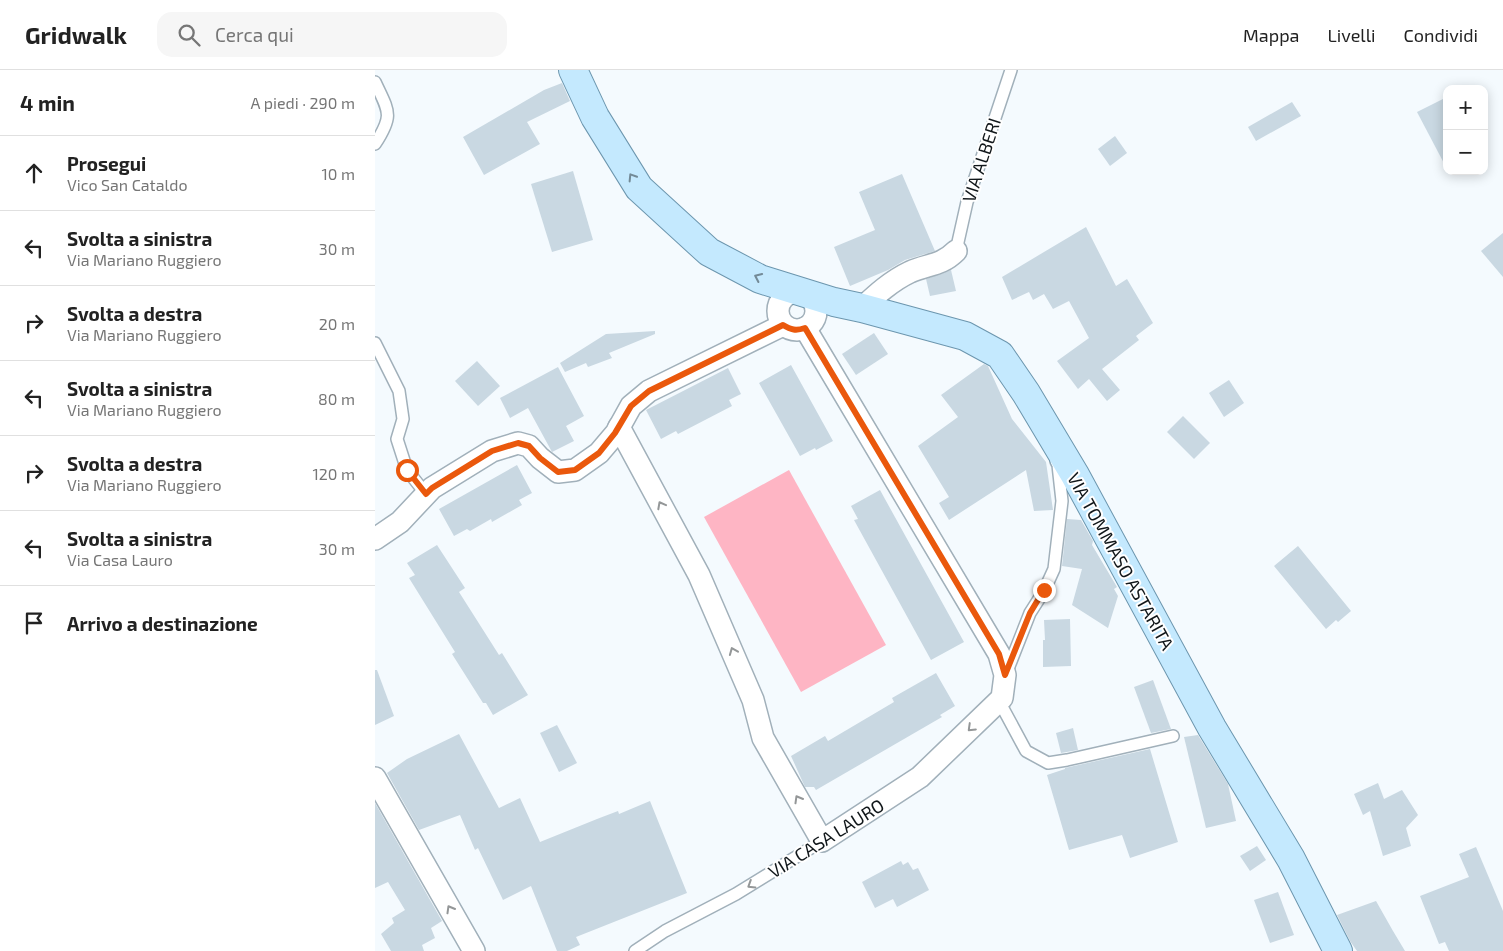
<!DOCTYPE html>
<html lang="it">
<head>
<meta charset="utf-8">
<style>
	body { margin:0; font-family:"Exo 2",sans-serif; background:#f6f6f6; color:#222 }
	.controls { position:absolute; right:15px; top:15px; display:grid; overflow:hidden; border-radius:10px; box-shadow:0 2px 12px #0003 }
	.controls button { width:45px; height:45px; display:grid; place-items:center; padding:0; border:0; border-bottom:1px solid #e0e0e0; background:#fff; color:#222; font:25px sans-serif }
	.stop { position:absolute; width:15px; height:15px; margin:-11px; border:4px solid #ea580c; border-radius:50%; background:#fff }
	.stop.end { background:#ea580c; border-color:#fff; box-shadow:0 1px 5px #0008 }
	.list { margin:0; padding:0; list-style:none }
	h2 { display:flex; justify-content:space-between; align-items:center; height:65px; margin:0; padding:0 20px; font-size:21px }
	h2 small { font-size:16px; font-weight:400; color:#767676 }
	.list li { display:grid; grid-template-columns:32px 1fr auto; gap:15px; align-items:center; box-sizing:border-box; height:75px; padding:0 20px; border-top:1px solid #e0e0e0 }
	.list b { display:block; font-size:19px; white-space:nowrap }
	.list p { margin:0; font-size:16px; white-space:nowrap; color:#767676 }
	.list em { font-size:16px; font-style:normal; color:#767676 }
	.icon { flex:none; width:28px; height:28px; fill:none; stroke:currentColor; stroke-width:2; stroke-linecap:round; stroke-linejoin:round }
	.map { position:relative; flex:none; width:1128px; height:881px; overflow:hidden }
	header { display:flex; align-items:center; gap:30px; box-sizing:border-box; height:70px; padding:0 25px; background:#fff; border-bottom:1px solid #e0e0e0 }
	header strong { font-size:24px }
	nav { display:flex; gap:28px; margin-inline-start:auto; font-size:18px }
	.search { width:350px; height:45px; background:#f6f6f6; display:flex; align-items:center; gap:12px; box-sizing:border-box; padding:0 18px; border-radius:15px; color:#767676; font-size:19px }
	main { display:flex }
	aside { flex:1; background:#fff }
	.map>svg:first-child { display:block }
</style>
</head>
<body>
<header>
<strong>Gridwalk</strong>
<div class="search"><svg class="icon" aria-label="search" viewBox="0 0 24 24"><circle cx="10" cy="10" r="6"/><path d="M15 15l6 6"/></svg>Cerca qui</div>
<nav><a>Mappa</a><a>Livelli</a><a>Condividi</a></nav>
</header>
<main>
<aside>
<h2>4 min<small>A piedi · 290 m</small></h2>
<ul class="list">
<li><svg class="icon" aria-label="ahead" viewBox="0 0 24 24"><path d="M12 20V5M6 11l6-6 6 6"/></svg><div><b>Prosegui</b><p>Vico San Cataldo</p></div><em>10 m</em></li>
<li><svg class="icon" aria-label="left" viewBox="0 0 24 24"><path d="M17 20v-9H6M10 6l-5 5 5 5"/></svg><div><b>Svolta a sinistra</b><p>Via Mariano Ruggiero</p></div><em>30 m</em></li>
<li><svg class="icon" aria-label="right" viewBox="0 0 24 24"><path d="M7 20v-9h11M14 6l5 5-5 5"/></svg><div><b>Svolta a destra</b><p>Via Mariano Ruggiero</p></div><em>20 m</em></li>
<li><svg class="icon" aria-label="left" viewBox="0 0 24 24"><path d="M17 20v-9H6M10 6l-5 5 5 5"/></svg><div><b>Svolta a sinistra</b><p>Via Mariano Ruggiero</p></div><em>80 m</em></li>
<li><svg class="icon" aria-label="right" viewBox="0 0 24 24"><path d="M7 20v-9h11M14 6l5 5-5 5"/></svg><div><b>Svolta a destra</b><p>Via Mariano Ruggiero</p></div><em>120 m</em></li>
<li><svg class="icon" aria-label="left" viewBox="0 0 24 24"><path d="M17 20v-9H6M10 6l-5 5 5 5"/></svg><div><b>Svolta a sinistra</b><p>Via Casa Lauro</p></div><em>30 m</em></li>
<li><svg class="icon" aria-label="arrive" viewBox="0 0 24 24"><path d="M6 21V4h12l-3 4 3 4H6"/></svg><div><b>Arrivo a destinazione</b></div></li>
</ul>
</aside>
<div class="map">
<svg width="1128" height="881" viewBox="0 0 1128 881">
	<rect width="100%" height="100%" fill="#f4fafe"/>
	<path fill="#feb5c4" d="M414 400 511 575 426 622 329 447Z"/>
	<g fill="#c9d8e2">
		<path d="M187 13 195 31 152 52 165 74 109 105 88 67 169 20Z"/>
		<path d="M1072 27V99L1042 42Z"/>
		<path d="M917 32 926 46 881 71 873 57Z"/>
		<path d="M740 66 752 83 735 96 723 79Z"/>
		<path d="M198 101 218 170 177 182 156 114Z"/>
		<path d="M527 104 560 181 530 190 513 200 475 216 459 177 500 160 484 122Z"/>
		<path d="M711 157 741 216 752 209 778 253 761 266 764 270 727 299 745 320 732 331 714 309 703 319 682 291 714 268 694 231 678 239 669 224 658 230 654 222 637 230 627 207Z"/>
		<path d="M1128 163V207L1106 181Z"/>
		<path d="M576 200 581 221 555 226 551 209Z"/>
		<path d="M280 261V264L234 283 237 288 213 297 211 293 190 302 185 293 231 264Z"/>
		<path d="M499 263 513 284 481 305 467 284Z"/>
		<path d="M102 291 125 316 103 336 80 311Z"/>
		<path d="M609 294 613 296 637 349 671 392 678 440 659 441 651 400 574 450 564 433 574 427 543 376 583 347 566 325Z"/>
		<path d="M416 295 458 371 441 380 440 378 425 386 384 313Z"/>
		<path d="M183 297 209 346 191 356 199 371 177 382 153 338 135 348 125 328Z"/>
		<path d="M353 298 366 324 354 330 357 336 303 364 301 361 286 369 271 340Z"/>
		<path d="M854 310 869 333 849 347 834 323Z"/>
		<path d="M808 346 835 373 819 389 792 362Z"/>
		<path d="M142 395 157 423 144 430 147 435 117 452 116 449 95 461 92 459 79 466 64 439Z"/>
		<path d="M505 420 589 572 556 590 479 450 483 449 476 436Z"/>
		<path d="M692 449 706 450 718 471 717 475 742 517 739 519 743 526 733 558 697 535 707 499 687 496Z"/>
		<path d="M62 475 90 518 84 522 124 585 127 583 153 625 118 645 111 633H108L77 584 80 582 34 508 40 505 32 493Z"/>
		<path d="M923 476 976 541 963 552 961 550 951 559 899 496Z"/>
		<path d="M695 549 696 596 668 597V570H670L669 550Z"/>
		<path d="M0 600H2L19 646 0 655Z"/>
		<path d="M561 603 580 636 565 645 567 647 441 720 439 717H430L416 686 450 666 453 671 519 632 517 628Z"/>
		<path d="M778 610 796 659 776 663 759 617Z"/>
		<path d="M182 655 202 693 184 702 165 663Z"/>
		<path d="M698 658 703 680 686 683 681 663Z"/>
		<path d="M84 664 124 738 145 728 165 772 222 749 243 741 244 744 275 731 312 823 201 867 205 875 192 881H182L156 816 128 830 103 778 100 780 85 745 44 760 12 703 32 689Z"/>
		<path d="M823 665 853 714 861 751 831 758 809 667Z"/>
		<path d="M775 679 803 772 755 788 747 765 694 780 672 705 690 699V698Z"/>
		<path d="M1003 713 1009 729 1027 720 1043 745 1031 758 1036 776 1008 786 995 741 988 745 979 724Z"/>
		<path d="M0 733 67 851 56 858 60 868 47 875 49 881H16L6 864 19 853 17 848 30 840 13 812 0 818Z"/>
		<path d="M882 776 891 790 875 801 865 786Z"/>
		<path d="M1101 777 1128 841V881H1074L1070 872 1064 874 1045 826 1094 807 1084 784Z"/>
		<path d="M526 791 528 795 533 792 538 800 543 798 554 820 522 837 518 829 500 838 487 812Z"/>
		<path d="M903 822 919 865 895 873 879 830Z"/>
		<path d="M1001 831 1018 861 1030 881H982L975 871 962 845Z"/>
	</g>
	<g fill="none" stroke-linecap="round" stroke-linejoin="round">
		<defs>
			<g id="service">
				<path d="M0 12C14 42 19 45 0 74"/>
				<path d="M581 181 592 132 636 0"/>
				<path d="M0 273 24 321 28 349 22 369 32 400 51 424"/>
				<path d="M631 604 655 543 669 521 679 499 687 431 683 395 681 391"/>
				<path d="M624 631 651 681 673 693 692 690 798 666"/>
				<path d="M260 881 290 861 361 824 447 771"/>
			</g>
			<g id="minor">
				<circle cx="422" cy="241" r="19"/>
				<path d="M487 238C501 225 516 211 535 202 553 194 566 196 581 181"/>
				<path d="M244 357 324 505 378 630 388 668 447 771 545 707 627 628 630 605 624 584 430 258"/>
				<path d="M0 469 25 452 57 418 117 381 143 373 154 376 165 388 183 402 200 400 224 383 241 363 256 336 274 321 408 255"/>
				<path d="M0 708 99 881"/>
			</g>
			<path id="primary" d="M198 0 220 47 264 118 334 182 385 209 459 232 487 238 590 266 625 285 651 323 700 405 837 658 916 789 963 881"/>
		</defs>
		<use href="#service" stroke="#a1b0ba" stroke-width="14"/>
		<use href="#minor" stroke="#a1b0ba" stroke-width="24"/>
		<use href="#primary" stroke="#6c96ae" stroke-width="30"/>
		<use href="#service" stroke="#fff" stroke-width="11"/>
		<use href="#minor" stroke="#fff" stroke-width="21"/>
		<use href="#primary" stroke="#c4e9fe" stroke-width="28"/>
	</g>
	<defs><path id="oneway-chevron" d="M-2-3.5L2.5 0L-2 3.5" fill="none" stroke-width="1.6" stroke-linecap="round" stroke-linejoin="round" transform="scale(1.25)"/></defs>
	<g stroke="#738a97">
		<use href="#oneway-chevron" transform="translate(257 107) rotate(-122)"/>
		<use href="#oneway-chevron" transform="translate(383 207) rotate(-155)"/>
	</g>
	<g stroke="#949798">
		<use href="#oneway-chevron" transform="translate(286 435) rotate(-118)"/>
		<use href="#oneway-chevron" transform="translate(358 581) rotate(-112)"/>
		<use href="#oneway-chevron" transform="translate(596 658) rotate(136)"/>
		<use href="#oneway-chevron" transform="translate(423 729) rotate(-120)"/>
		<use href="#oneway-chevron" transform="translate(376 815) rotate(148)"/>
		<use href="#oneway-chevron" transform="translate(75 839) rotate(-120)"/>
	</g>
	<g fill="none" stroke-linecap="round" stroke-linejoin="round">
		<path stroke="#ea580c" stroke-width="6" d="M32 400 51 424 57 418 117 381 143 373 154 376 165 388 183 402 200 400 224 383 240 363 256 336 274 321 408 255C416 260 421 261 430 258L624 584 630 605 655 543 669 520"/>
	</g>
	<g text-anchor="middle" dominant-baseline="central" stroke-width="4" stroke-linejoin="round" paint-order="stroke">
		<g font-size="18" fill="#11171a" stroke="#fff">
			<text transform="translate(606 90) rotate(-72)">VIA ALBERI</text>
			<text transform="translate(746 491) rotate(61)">VIA TOMMASO ASTARITA</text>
			<text transform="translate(451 768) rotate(-32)">VIA CASA LAURO</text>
		</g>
	</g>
</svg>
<div class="controls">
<button>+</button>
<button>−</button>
</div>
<div class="stop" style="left:32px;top:400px"></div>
<div class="stop end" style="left:669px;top:520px"></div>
</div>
</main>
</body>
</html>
